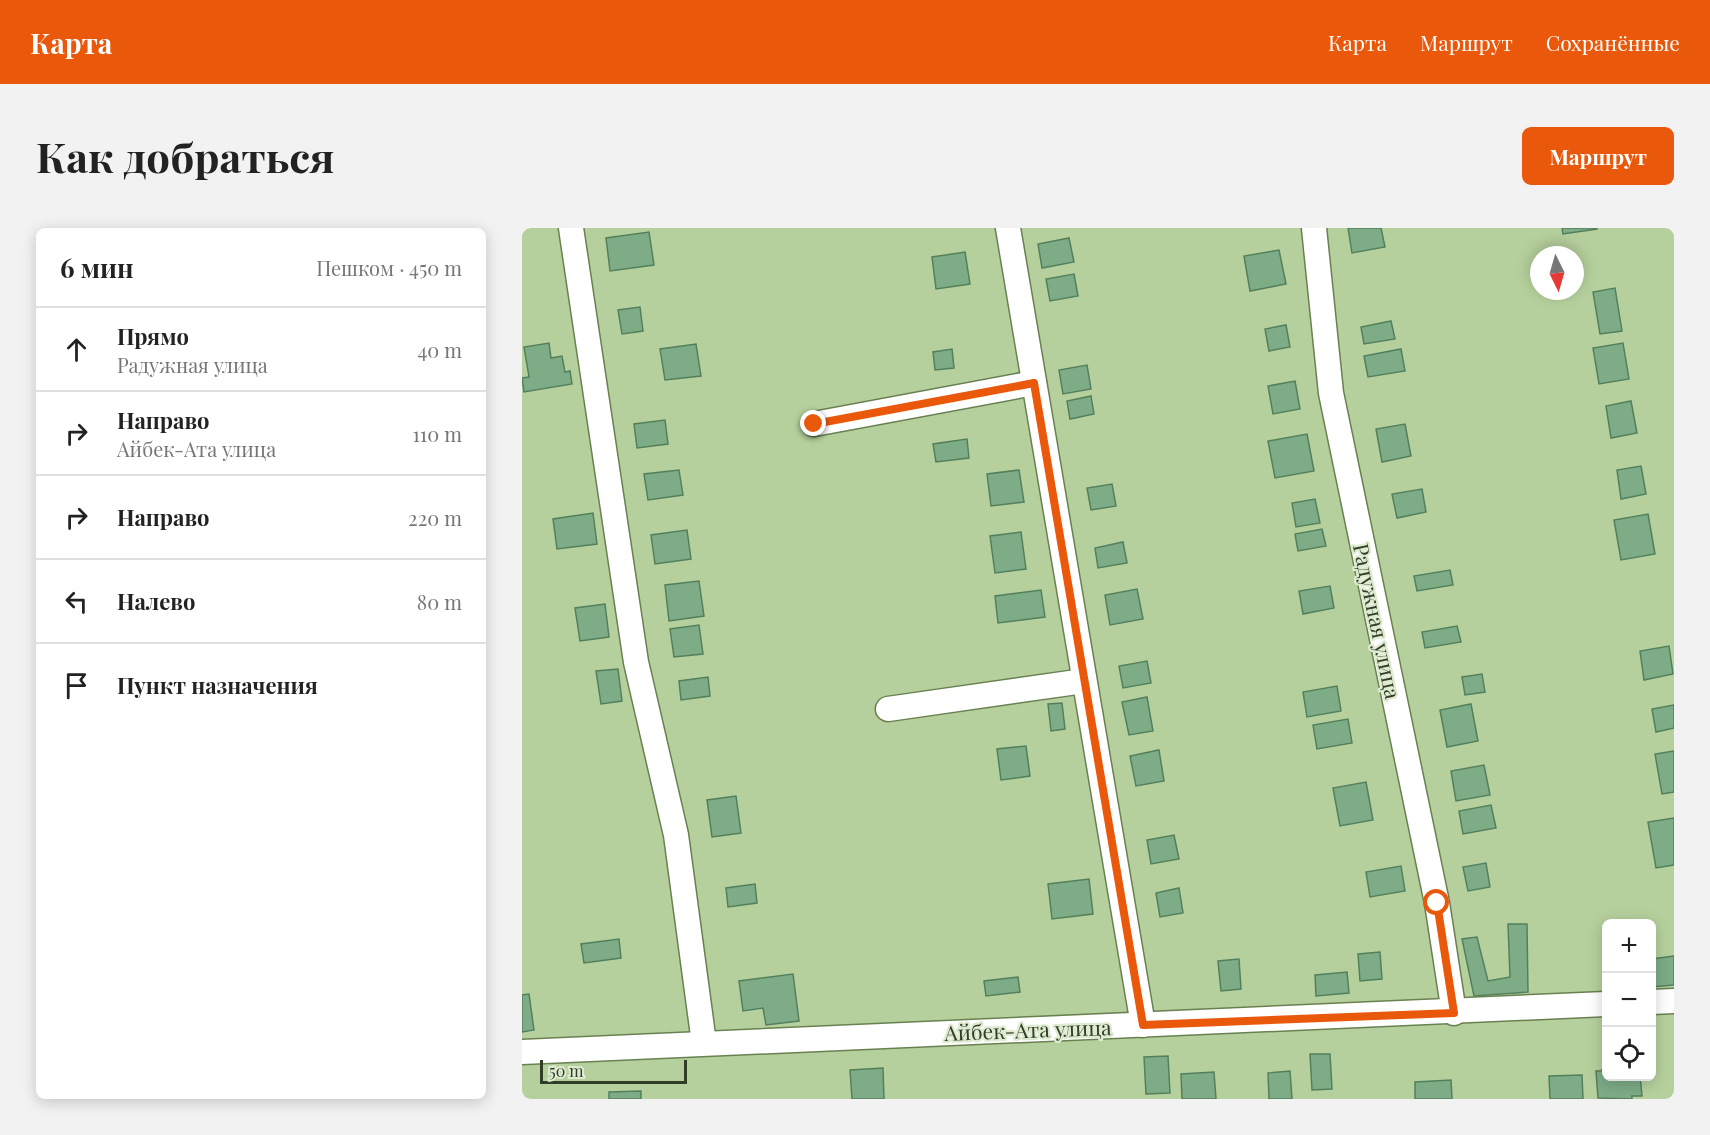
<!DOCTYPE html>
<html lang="ru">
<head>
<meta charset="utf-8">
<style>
	body { margin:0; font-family:"Playfair Display",serif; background:#f2f2f2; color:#222 }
	.controls { position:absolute; right:18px; bottom:18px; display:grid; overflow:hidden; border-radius:9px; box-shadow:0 3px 15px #0003 }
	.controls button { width:54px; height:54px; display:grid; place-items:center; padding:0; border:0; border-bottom:2px solid #e0e0e0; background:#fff; color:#222; font:30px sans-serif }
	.compass { position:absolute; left:1008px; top:18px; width:54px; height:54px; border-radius:50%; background:#fff; box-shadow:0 3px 15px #0003; rotate:175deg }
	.scale { position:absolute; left:18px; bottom:15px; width:147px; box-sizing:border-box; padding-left:6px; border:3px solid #323d28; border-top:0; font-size:16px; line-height:21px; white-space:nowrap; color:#323d28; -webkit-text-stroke:4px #deebd1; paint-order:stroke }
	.stop { position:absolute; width:18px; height:18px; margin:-14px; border:4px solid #ea580c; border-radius:50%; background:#fff }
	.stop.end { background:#ea580c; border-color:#fff; box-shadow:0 2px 6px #0008 }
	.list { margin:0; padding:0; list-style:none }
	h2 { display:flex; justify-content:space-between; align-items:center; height:78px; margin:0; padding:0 24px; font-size:26px }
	h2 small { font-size:20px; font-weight:400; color:#767676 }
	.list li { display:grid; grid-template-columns:39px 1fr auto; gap:18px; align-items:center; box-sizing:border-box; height:84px; padding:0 24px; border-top:2px solid #e0e0e0 }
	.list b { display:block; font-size:22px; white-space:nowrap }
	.list p { margin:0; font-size:20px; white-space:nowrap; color:#767676 }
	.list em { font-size:20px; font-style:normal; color:#767676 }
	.icon { flex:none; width:33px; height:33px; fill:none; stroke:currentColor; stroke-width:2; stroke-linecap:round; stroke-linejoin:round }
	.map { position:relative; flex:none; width:1152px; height:871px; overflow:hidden; border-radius:9px }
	header { display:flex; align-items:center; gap:36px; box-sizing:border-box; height:84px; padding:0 30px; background:#ea580c; color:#fff }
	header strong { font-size:28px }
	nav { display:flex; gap:33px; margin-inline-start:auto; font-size:21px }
	.intro { display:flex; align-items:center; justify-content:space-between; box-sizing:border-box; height:144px; padding:0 36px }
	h1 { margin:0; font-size:42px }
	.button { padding:15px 27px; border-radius:9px; background:#ea580c; color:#fff; font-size:21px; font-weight:700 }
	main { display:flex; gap:36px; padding:0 36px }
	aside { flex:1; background:#fff; border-radius:9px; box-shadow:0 3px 15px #0003 }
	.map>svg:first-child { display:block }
</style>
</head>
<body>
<header>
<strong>Карта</strong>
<nav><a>Карта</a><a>Маршрут</a><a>Сохранённые</a></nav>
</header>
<div class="intro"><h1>Как добраться</h1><a class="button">Маршрут</a></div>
<main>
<aside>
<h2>6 мин<small>Пешком · 450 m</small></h2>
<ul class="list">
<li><svg class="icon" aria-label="ahead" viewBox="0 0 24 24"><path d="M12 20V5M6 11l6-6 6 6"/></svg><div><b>Прямо</b><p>Радужная улица</p></div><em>40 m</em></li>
<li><svg class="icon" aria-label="right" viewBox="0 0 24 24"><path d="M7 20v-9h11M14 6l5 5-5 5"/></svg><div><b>Направо</b><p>Айбек-Ата улица</p></div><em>110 m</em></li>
<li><svg class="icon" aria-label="right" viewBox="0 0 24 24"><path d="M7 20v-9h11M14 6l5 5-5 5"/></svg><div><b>Направо</b></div><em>220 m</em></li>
<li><svg class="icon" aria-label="left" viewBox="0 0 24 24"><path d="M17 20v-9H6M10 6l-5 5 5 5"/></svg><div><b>Налево</b></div><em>80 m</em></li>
<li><svg class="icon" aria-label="arrive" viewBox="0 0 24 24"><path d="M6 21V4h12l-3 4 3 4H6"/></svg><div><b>Пункт назначения</b></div></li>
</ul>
</aside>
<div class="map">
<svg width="1152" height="871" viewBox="0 0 1152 871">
	<rect width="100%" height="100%" fill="#b6d09d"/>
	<g fill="#7dac86" stroke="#53805c" stroke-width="1.5">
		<path d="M826 0H859L863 19 830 25Z"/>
		<path d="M1040 0H1075V1L1041 6Z"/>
		<path d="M127 4 132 37 88 43 84 10Z"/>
		<path d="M547 10 552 34 520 40 516 16Z"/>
		<path d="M757 22 764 56 728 63 722 28Z"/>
		<path d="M443 24 448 56 414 61 410 29Z"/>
		<path d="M552 46 556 68 528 73 524 51Z"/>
		<path d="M1093 60 1100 103 1078 106 1071 64Z"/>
		<path d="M118 79 121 103 100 106 96 82Z"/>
		<path d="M869 93 873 111 842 116 839 99Z"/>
		<path d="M764 97 768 119 747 123 743 101Z"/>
		<path d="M27 115 29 130 40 128 43 144 48 143 50 156 2 164 0 150 7 149 2 119Z"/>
		<path d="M1101 115 1107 151 1077 156 1071 120Z"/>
		<path d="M174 116 179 148 143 152 138 121Z"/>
		<path d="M430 121 432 140 413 142 411 124Z"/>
		<path d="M879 121 883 143 846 149 842 128Z"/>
		<path d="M565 137 569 161 541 166 537 142Z"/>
		<path d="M773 153 778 181 751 186 746 158Z"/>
		<path d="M569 168 572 186 548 191 545 173Z"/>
		<path d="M1109 173 1115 205 1089 210 1084 178Z"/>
		<path d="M143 192 146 216 115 220 112 196Z"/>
		<path d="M883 196 889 228 860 234 854 201Z"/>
		<path d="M785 206 792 243 753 250 746 213Z"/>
		<path d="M445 211 447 230 414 234 411 216Z"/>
		<path d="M1119 238 1124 266 1099 271 1095 242Z"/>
		<path d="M157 242 161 267 126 272 122 246Z"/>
		<path d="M497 242 502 274 469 278 465 246Z"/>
		<path d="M590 256 594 278 569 282 565 260Z"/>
		<path d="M900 261 904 284 875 290 870 266Z"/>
		<path d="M793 271 798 295 774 299 770 275Z"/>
		<path d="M71 285 75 316 35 321 31 291Z"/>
		<path d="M1126 286 1133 326 1099 332 1092 292Z"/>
		<path d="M800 301 804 318 776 323 773 306Z"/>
		<path d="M165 302 169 331 133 336 129 307Z"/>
		<path d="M499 304 504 341 473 345 468 308Z"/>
		<path d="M601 314 605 335 576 340 573 320Z"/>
		<path d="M928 342 931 357 895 363 892 348Z"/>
		<path d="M177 353 182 388 147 393 143 357Z"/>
		<path d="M808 358 812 380 781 386 777 363Z"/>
		<path d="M615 361 621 391 588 397 583 367Z"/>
		<path d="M519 362 523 389 476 395 473 368Z"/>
		<path d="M83 376 87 409 58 413 53 380Z"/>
		<path d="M177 397 181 426 152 429 148 401Z"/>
		<path d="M935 398 939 414 903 420 900 404Z"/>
		<path d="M1147 418 1151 446 1122 452 1118 423Z"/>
		<path d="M625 433 629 455 601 460 597 438Z"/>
		<path d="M96 441 100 473 79 476 74 443Z"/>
		<path d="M960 446 963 464 943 467 940 449Z"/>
		<path d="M186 449 188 468 159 472 157 453Z"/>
		<path d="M815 458 819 483 785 489 781 464Z"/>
		<path d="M625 469 631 503 607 507 600 474Z"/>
		<path d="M540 475 543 501 529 503 526 476Z"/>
		<path d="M949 476 956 513 925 519 918 482Z"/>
		<path d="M1152 477V500L1134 504 1130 481Z"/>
		<path d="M826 491 830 515 795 521 791 497Z"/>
		<path d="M504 518 508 548 479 552 475 521Z"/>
		<path d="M637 522 642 553 614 558 608 528Z"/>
		<path d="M1152 523V564L1140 566 1133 526Z"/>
		<path d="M962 537 968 567 934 573 929 543Z"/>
		<path d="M844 554 851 592 818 598 811 560Z"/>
		<path d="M214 568 219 605 190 609 185 572Z"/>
		<path d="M969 577 974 600 941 606 937 583Z"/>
		<path d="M1152 590V637L1134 640 1126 594Z"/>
		<path d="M652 607 657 631 629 636 625 612Z"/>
		<path d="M964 635 968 659 946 663 941 639Z"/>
		<path d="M879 638 883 663 848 669 844 644Z"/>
		<path d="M567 651 571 686 530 691 526 656Z"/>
		<path d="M233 656 235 675 206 679 204 660Z"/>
		<path d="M657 660 661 685 638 689 634 665Z"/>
		<path d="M986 696H1005L1006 764 952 768 940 711 955 709 966 753 988 749Z"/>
		<path d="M97 711 99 730 62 735 59 716Z"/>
		<path d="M858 724 860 751 838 753 836 726Z"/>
		<path d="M1152 728V757L1130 759V731Z"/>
		<path d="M717 731 719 761 699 763 696 733Z"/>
		<path d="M825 744 827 765 794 768 793 747Z"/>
		<path d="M271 746 277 793 244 797 241 780 221 783 217 753Z"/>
		<path d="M496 749 498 764 464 768 462 753Z"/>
		<path d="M7 766 12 802 0 804V767Z"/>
		<path d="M788 826H808L810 861 790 862Z"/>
		<path d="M646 828 648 865 624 866 622 829Z"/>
		<path d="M1084 837V848H1118L1120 868H1110V871L1076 870 1074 843H1079Z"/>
		<path d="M361 840 362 871H330L328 842Z"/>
		<path d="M768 843 770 871H747L746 845Z"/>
		<path d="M692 844 694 871H660L659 846Z"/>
		<path d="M1060 847 1061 871H1028L1027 848Z"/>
		<path d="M929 852 930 871H893V854Z"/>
		<path d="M119 863V871H87V864Z"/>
	</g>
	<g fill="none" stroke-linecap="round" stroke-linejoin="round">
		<defs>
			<g id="minor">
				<path d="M49 0 114 434 154 607 182 815"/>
				<path d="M486 0 621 797"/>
				<path d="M792 0 809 165 915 675 932 785"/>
				<path d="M292 196 512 155"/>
				<path d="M366 481 562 453"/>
				<path d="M1130 774 1152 773"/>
				<path d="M0 824 1084 776"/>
			</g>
		</defs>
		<use href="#minor" stroke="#698051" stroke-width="27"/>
		<use href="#minor" stroke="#fff" stroke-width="24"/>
	</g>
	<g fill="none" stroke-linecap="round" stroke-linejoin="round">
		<path stroke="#ea580c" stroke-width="8" d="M292 196 512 155 621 797 932 785 915 675"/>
	</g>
	<g text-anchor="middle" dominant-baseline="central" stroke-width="4.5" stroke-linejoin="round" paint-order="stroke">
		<g font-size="21" fill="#323d28" stroke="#deebd1">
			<text transform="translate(856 393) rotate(78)">Радужная улица</text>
			<text transform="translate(506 801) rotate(-2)">Айбек-Ата улица</text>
		</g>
	</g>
</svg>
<div class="controls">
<button>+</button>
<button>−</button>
<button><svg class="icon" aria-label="locate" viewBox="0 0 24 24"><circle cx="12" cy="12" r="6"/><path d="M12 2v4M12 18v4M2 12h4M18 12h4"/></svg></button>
</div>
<svg class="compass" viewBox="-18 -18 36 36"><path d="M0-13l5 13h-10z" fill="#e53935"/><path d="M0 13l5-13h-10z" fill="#767676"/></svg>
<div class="scale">50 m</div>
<div class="stop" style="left:915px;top:675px"></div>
<div class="stop end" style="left:292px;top:196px"></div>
</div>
</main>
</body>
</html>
